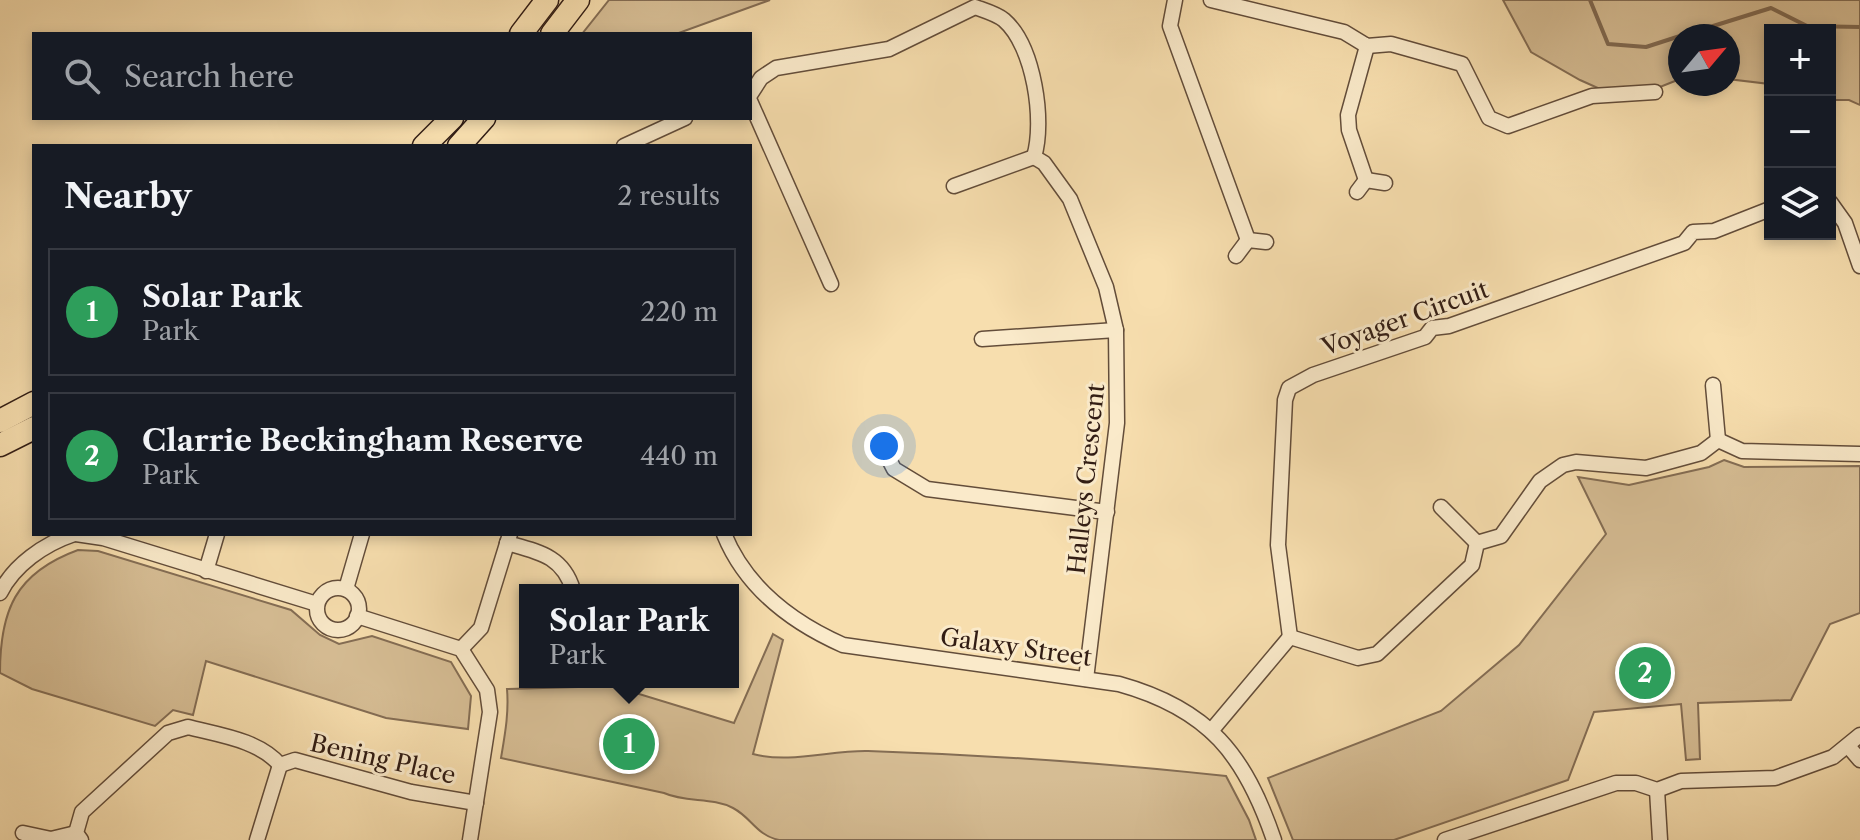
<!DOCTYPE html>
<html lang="en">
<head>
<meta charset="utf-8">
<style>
	body { margin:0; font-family:"Libre Caslon Text",serif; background:#242831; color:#f1f3f6 }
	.controls { position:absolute; right:24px; top:24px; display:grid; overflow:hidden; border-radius:0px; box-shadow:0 4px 12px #0003 }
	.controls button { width:72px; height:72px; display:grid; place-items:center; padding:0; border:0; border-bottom:2px solid #363941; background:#171b24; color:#f1f3f6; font:40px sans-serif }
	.compass { position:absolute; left:1668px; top:24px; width:72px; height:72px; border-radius:50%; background:#171b24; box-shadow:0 4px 12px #0003; rotate:61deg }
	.you { position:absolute; left:884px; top:446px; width:28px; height:28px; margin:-20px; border:6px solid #fff; border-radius:50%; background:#1a73e8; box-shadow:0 0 0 12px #1a73e833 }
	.badge { display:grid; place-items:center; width:52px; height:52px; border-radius:50%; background:#c59692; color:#fff; font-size:26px; font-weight:700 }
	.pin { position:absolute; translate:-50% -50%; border:4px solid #fff; box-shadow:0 2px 8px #0006 }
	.popup { position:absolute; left:519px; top:584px; width:220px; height:104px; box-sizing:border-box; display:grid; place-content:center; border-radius:0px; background:#171b24; filter:drop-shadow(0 2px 6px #0005); font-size:26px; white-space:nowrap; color:#9ea1a6 }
	.popup b { font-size:30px; color:#f1f3f6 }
	.popup::after { content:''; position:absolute; left:50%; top:100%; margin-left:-16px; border:16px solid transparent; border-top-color:#171b24 }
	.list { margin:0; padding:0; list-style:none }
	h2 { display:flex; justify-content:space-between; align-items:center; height:104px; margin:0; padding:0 32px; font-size:34px }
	h2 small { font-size:26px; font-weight:400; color:#9ea1a6 }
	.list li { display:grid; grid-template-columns:52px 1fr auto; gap:24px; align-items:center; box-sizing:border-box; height:128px; margin:0 16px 16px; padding:0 16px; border:2px solid #363941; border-radius:0px }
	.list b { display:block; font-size:30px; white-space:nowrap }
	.list p { margin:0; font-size:26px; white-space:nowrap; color:#9ea1a6 }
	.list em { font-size:26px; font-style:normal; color:#9ea1a6 }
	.icon { flex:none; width:44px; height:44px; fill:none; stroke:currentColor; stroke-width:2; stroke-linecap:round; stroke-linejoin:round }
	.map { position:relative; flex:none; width:1860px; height:840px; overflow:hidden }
	.search { position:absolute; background:#171b24; box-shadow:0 4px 12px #0003; left:32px; top:32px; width:720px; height:88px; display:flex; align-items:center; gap:20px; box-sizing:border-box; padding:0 28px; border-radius:0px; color:#9ea1a6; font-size:30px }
	.panel { position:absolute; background:#171b24; box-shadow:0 4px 12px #0003; left:32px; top:144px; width:720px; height:392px; border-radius:0px }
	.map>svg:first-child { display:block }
</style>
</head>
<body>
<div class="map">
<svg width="1860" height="840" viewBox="0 0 1860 840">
	<rect width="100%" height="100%" fill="#f7deae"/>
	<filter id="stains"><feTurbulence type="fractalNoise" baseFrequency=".0025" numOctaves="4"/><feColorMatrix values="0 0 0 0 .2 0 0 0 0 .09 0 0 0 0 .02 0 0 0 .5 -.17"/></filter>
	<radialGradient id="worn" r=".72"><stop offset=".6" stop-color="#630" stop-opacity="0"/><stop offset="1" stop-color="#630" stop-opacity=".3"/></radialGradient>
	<g fill="#d6bd94" stroke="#846d54" stroke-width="2">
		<path d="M609 0H770L676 34H582Z"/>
		<path d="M1503 0H1860V105L1849 100H1830V30H1770V84L1728 79V36H1680V79L1660 87 1600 89 1580 80 1531 52Z"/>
		<path d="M1724 460 1744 467 1860 466V613L1830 624 1791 700 1698 703 1700 759 1686 760 1681 704 1594 712 1568 780 1394 840H1293L1268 778 1441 711 1519 645 1606 534 1578 477 1629 485 1709 467Z"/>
		<path d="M78 550 98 551 291 610 320 635 339 644 372 636 451 662 471 696 468 729 386 718 206 661 193 715 173 710 155 726 32 689 0 673C0 611 15 573 78 550Z"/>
		<path d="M773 634 783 640 753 754C790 764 831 750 868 751 988 755 1107 763 1226 776L1249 820 1256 840H779C756 835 752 818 733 808 712 797 686 803 664 793L501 758C505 734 509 713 507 689L613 686 734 723Z"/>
	</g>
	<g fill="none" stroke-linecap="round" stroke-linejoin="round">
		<g stroke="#806951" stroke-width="4">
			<path d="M1590 0 1608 44 1646 47 1680 36"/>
			<path d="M1681 36 1771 8 1807 26 1860 27"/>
		</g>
		<defs>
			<g id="minor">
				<path d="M1175 0 1170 26 1248 240"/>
				<path d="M1211 0 1344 32 1367 46 1391 44 1462 64 1489 118 1508 126 1592 96 1655 92"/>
				<path d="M750 95 761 78 776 68 889 49 975 7C983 10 997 14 1004 20 1034 46 1045 121 1034 157L1044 163 1070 199 1106 287 1116 330 1117 423 1086 679"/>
				<path d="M750 101 831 284"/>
				<path d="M624 146 685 118"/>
				<path d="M1366 180 1349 130 1348 115 1367 46"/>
				<path d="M954 186 1034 157"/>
				<path d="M1357 192 1366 180 1385 183"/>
				<path d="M1830 202 1845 223 1860 266"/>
				<path d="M1236 256 1248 240 1266 242"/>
				<path d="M982 339 1116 330"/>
				<path d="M1713 385 1718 440"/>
				<path d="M880 442 894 469 927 489 1107 512"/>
				<path d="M1441 507 1477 543"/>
				<path d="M76 534 103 538 317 604"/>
				<path d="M724 534C746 588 791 622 843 645L1119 684C1209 709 1245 755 1274 840"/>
				<path d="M507 543C539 552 563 556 573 590"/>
				<path d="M206 571 217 534"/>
				<circle cx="338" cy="609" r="21"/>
				<path d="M346 589 362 534"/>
				<path d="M0 593C14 565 44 544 74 534"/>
				<path d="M357 616 461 649 487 690 490 712 470 840"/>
				<path d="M1290 637 1278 545 1285 400 1289 388 1313 375 1425 337 1432 328 1449 326 1684 243 1693 232 1714 231 1770 209"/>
				<path d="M1290 637 1358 658 1377 654 1472 565 1477 543 1501 536 1540 481 1563 465 1576 462 1646 468 1701 453 1718 440 1742 451 1860 454"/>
				<path d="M461 649 481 628 510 534"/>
				<path d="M1211 731 1290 637"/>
				<path d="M1848 746 1860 760"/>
				<path d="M280 765 295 760 411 792 476 803"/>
				<path d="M1657 790 1660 840"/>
				<path d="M23 833 51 839 76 833"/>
				<path d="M81 840 76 833 82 812 168 733 188 727C219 735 259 740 280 765"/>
				<path d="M257 840 280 765"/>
				<path d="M1445 840 1616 783H1636L1657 790 1681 781 1775 778 1833 757 1860 735"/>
			</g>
			<g id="trunk">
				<path d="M521 34 547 0"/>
				<path d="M552 34 578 0"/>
				<path d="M424 146 452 118"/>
				<path d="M459 146 484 118"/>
				<path d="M0 421 34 403"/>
				<path d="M0 445 34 428"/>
			</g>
		</defs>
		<use href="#minor" stroke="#634d3a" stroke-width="17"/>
		<use href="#trunk" stroke="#321d14" stroke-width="25"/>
		<use href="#minor" stroke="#faeaca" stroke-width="14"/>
		<use href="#trunk" stroke="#f7deae" stroke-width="22"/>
	</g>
	<g text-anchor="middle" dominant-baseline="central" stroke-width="6" stroke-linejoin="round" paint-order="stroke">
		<g font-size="24" fill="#321d14" stroke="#faeaca">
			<text transform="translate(1405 318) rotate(-20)">Voyager Circuit</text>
			<text transform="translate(1086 479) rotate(-84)">Halleys Crescent</text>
			<text transform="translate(1016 647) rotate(8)">Galaxy Street</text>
			<text transform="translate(383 759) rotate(13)">Bening Place</text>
		</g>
	</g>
	<rect width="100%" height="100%" filter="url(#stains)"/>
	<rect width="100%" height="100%" fill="url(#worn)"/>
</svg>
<div class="controls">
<button>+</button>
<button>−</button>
<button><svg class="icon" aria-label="layers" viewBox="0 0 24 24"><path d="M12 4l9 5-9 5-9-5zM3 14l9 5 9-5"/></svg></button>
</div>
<svg class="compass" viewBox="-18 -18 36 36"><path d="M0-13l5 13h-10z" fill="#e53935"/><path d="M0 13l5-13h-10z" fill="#9ea1a6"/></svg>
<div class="you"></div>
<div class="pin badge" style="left:629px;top:744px;background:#2e9e5b">1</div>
<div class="popup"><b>Solar Park</b>Park</div>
<div class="pin badge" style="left:1645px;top:673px;background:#2e9e5b">2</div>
<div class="search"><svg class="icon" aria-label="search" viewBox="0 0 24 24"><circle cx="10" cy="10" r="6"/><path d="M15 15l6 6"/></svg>Search here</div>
<section class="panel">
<h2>Nearby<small>2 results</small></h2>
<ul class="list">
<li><span class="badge" style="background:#2e9e5b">1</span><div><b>Solar Park</b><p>Park</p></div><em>220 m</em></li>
<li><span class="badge" style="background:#2e9e5b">2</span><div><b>Clarrie Beckingham Reserve</b><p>Park</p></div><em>440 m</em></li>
</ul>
</section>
</div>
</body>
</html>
